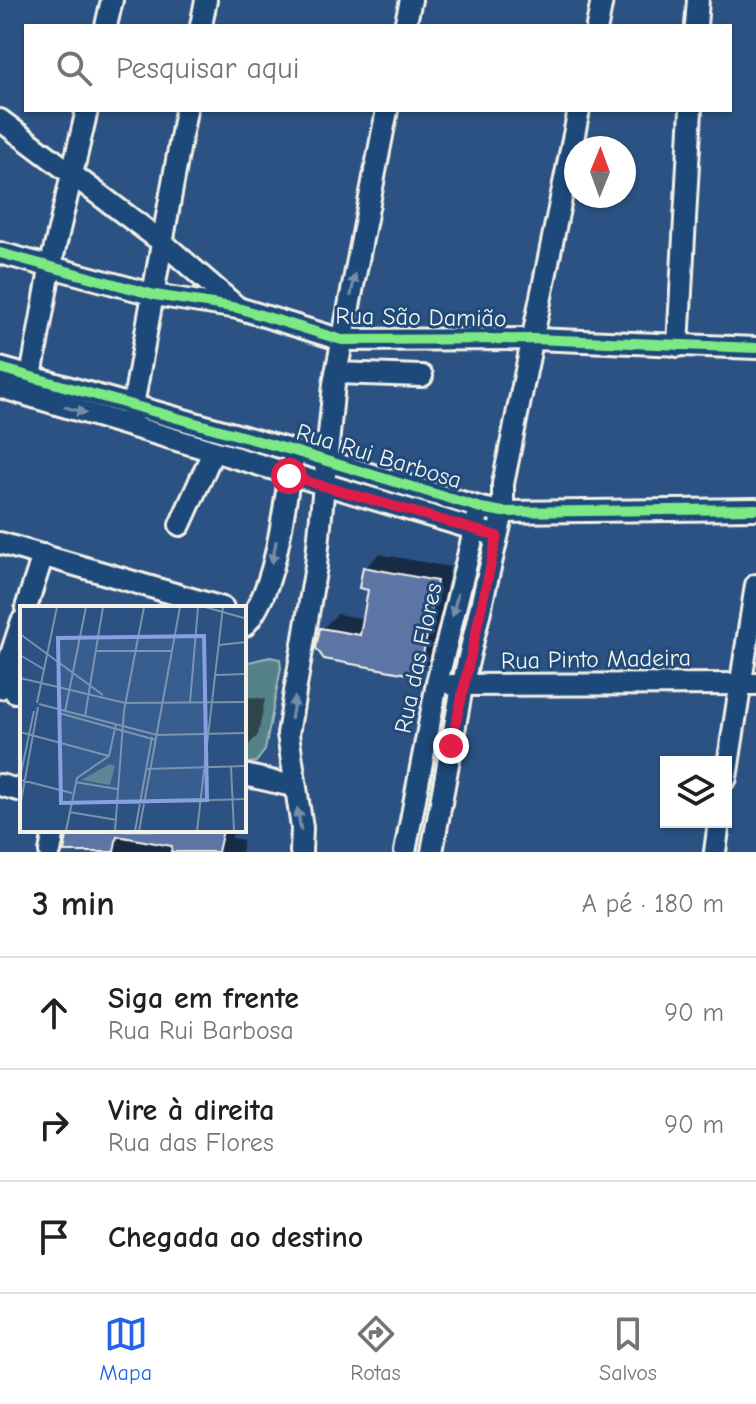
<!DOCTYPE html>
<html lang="pt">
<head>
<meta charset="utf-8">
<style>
	body { margin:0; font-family:"Comic Neue",sans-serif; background:#f2f2f2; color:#202124 }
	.controls { position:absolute; right:24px; bottom:24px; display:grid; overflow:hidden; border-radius:0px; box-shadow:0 2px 6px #0004 }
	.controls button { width:72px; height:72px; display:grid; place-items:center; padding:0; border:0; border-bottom:2px solid #e0e0e0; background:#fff; color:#202124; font:40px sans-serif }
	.compass { position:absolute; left:564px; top:136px; width:72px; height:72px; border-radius:50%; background:#fff; box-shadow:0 2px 6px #0004; rotate:1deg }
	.stop { position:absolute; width:24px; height:24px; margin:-18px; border:6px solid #e11d48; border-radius:50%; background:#fff }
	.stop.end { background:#e11d48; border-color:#fff; box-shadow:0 2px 8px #0008 }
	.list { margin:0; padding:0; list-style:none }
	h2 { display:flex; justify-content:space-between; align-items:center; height:104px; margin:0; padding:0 32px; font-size:34px }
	h2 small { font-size:26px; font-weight:400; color:#757577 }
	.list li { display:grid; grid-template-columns:52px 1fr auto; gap:24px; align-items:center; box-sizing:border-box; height:112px; padding:0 32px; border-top:2px solid #e0e0e0 }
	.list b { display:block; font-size:30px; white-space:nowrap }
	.list p { margin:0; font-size:26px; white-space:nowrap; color:#757577 }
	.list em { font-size:26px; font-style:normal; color:#757577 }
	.icon { flex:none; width:44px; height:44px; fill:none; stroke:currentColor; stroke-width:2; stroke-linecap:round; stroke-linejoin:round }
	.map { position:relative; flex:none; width:756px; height:852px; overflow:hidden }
	.search { position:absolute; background:#fff; box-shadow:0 2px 6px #0004; left:24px; right:24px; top:24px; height:88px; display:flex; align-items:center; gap:20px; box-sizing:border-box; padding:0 28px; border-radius:0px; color:#757577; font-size:30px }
	.sheet { height:440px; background:#fff }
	nav { display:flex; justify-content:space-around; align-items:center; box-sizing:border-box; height:112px; border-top:2px solid #e0e0e0; background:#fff; font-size:22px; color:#757577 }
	nav a { display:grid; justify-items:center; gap:4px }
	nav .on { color:#2563eb }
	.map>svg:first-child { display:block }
</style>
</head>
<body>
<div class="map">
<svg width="756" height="852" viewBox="0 0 756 852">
	<rect width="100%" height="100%" fill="#2b5282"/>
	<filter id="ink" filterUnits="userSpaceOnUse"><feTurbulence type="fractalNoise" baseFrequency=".0125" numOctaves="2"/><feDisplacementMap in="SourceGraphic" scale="16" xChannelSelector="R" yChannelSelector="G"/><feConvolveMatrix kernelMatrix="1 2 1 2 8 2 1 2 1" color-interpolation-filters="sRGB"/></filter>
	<g filter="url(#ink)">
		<path fill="#558189" stroke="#a4b9b8" stroke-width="2" d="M270 657 280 659 281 668 265 750 256 762 244 764V663Z"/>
		<g fill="#0007">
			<path d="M379 554 450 567 433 660 418 674 322 629 337 614 365 619 371 588 365 568Z"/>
			<path d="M250 697 265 699 258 735 244 750V703Z"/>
			<path d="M71 830H233L232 838 243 840 241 852H68Z"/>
		</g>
		<g fill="#5c75a4" stroke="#f4f1e8" stroke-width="2">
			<path d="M363 567 437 581 419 676 324 659 316 648 320 628 360 635 368 590 359 588Z"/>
			<path d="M68 830H223L218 852H171L172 846 117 836 114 852H64Z"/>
		</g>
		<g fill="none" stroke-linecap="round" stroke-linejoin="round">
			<defs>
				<g id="minor">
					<path d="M106 26 112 0"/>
					<path d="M201 26 206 0"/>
					<path d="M405 26 411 0"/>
					<path d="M597 26 602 0"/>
					<path d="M696 26 698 0"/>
					<path d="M0 120 162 242 238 308"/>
					<path d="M0 253 155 295 238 308 342 340 534 339 756 348"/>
					<path d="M678 346 691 110"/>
					<path d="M0 368 294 451 481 508 503 512 756 509"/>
					<path d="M336 373 422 376"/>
					<path d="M0 387 497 536"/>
					<path d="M29 388 51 264 87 110"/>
					<path d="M131 417 186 110"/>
					<path d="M180 525 213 452"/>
					<path d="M0 543 223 608"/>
					<path d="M26 608 43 555"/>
					<path d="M244 626C278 590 282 511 292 463"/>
					<path d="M452 685 756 684"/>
					<path d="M0 688 22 621"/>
					<path d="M15 692 22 669"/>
					<path d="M244 775 293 786"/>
					<path d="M726 778 756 585"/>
					<path d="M0 785 22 791"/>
					<path d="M50 852 54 830"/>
					<path d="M301 852 302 828 288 734 316 566 334 384 387 110"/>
					<path d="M405 852 437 683 477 519"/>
					<path d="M432 852 462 687 503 512V484L579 110"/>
					<path d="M715 852 719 822"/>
				</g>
			</defs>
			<use href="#minor" stroke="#f4f1e8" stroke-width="26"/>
			<use href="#minor" stroke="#1f4a7a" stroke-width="20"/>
			<defs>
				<g id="cycleway">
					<path d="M0 253 155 295 238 308 342 340 534 339 756 348"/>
					<path d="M0 368 294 451 481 508 503 512 756 509"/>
				</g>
			</defs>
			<use href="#cycleway" stroke="#1f4a7a" stroke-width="15"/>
			<use href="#cycleway" stroke="#7ce984" stroke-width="10"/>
		</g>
		<defs><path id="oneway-solid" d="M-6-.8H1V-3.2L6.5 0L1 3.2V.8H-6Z" transform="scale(2)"/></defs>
		<g fill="#748da6">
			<use href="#oneway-solid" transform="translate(353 285) rotate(-79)"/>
			<use href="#oneway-solid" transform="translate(75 410) rotate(17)"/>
			<use href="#oneway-solid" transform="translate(274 552) rotate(101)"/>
			<use href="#oneway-solid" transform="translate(455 605) rotate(103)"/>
			<use href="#oneway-solid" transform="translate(293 708) rotate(-81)"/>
			<use href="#oneway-solid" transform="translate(299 819) rotate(-99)"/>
		</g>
	</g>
	<g fill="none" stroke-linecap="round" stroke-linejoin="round" filter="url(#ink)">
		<path stroke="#e11d48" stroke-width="10" d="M289 476 497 536 451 746"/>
	</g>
	<g text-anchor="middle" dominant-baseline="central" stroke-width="6" stroke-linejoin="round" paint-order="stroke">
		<g font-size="24" fill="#f4f1e8" stroke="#1f4a7a">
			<text transform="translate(421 317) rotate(1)">Rua São Damião</text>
			<text transform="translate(379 456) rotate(17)">Rua Rui Barbosa</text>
			<text transform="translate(418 658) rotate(-78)">Rua das Flores</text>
			<text transform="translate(596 659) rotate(-1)">Rua Pinto Madeira</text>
		</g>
	</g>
	<g transform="translate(20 606)">
		<rect width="226" height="226" fill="#2b5282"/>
		<path d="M90 158 95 160 90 179 61 174Z" fill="#558189"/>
		<path fill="none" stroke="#7b92ab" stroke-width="2" d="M185 1 224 12M0 28 83 89M199 39 226 36M76 45H152M0 49 25 64M196 69 226 68M0 72 105 97 226 96M17 97 37 1M170 97 178 1M19 98 137 129 226 127M45 106 66 1M39 107 136 134M65 110 83 1M0 126 89 150M211 161 214 225M127 163 226 160M0 172 14 105M1 174 52 187M55 176 97 183M99 197 226 193M0 201 18 101M49 206 97 214M46 225 57 172 89 150 96 118M95 225 104 105 124 1M115 225 132 131M119 225 160 1M177 225 203 1"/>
		<path fill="#88a0e0" fill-opacity="0.15" stroke="#88a0e0" stroke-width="4" d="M184 30 187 194 41 197 38 32Z"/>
		<rect width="226" height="226" fill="none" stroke="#f4f1e8" stroke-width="4"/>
	</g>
</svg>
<div class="controls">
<button><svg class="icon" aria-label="layers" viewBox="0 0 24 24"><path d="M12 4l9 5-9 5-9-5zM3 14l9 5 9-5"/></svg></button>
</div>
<svg class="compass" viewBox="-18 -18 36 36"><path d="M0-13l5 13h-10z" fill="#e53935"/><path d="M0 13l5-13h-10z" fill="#757577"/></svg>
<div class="stop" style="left:289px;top:476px"></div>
<div class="stop end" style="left:451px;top:746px"></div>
<div class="search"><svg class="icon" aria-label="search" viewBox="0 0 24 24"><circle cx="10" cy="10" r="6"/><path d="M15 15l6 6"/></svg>Pesquisar aqui</div>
</div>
<section class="sheet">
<h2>3 min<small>A pé · 180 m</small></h2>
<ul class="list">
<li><svg class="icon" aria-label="ahead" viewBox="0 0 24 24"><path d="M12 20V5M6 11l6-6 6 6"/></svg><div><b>Siga em frente</b><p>Rua Rui Barbosa</p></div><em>90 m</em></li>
<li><svg class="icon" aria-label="right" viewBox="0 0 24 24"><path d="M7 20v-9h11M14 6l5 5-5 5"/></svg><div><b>Vire à direita</b><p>Rua das Flores</p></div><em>90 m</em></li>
<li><svg class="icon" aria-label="arrive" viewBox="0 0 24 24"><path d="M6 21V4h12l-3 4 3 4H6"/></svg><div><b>Chegada ao destino</b></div></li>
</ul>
</section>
<nav>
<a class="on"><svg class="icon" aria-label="map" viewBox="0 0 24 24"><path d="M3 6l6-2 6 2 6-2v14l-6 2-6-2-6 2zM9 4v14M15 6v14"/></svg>Mapa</a>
<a><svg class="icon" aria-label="directions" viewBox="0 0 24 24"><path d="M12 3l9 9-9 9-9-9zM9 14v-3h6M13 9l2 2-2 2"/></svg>Rotas</a>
<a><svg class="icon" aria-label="saved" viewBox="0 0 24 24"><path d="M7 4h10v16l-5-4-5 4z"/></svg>Salvos</a>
</nav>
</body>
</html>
